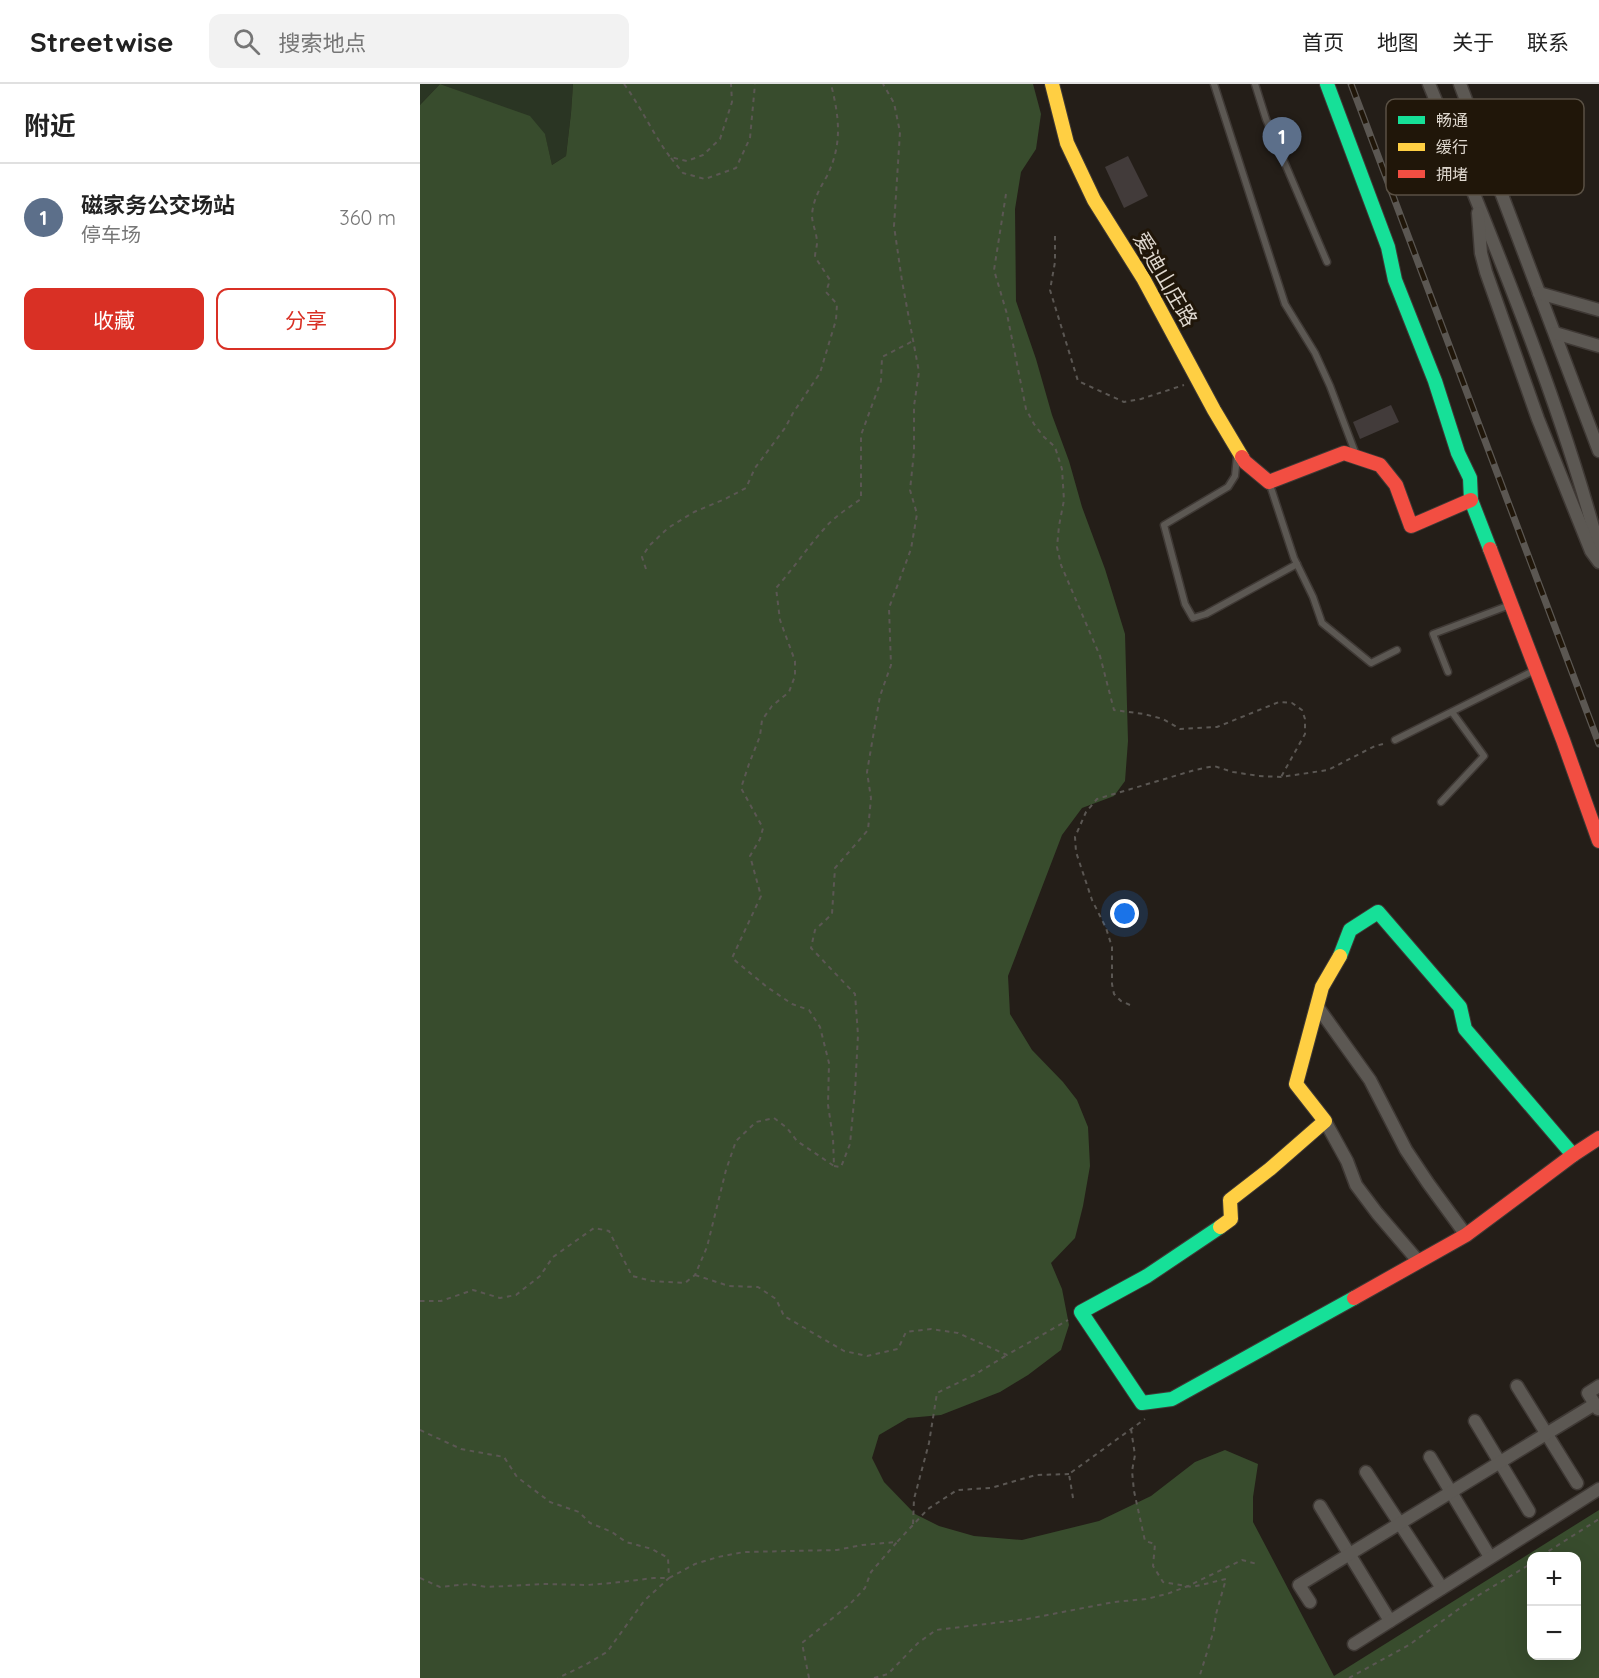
<!DOCTYPE html>
<html lang="zh">
<head>
<meta charset="utf-8">
<style>
	body { margin:0; font-family:Quicksand,"Noto Sans SC",sans-serif; background:#f2f2f2; color:#222 }
	.controls { position:absolute; right:18px; bottom:18px; display:grid; overflow:hidden; border-radius:12px; box-shadow:0 6px 24px #0002 }
	.controls button { width:54px; height:54px; display:grid; place-items:center; padding:0; border:0; border-bottom:2px solid #e0e0e0; background:#fff; color:#222; font:30px sans-serif }
	.you { position:absolute; left:705px; top:830px; width:21px; height:21px; margin:-15px; border:4px solid #fff; border-radius:50%; background:#1a73e8; box-shadow:0 0 0 9px #1a73e833 }
	.badge { display:grid; place-items:center; width:39px; height:39px; border-radius:50%; background:#d93025; color:#fff; font-size:20px; font-weight:700 }
	.pin { position:absolute; translate:-50% -50px; filter:drop-shadow(0 2px 3px #0008) }
	.pin::after { content:''; position:absolute; top:32px; width:21px; height:18px; background:inherit; clip-path:polygon(0 0,100% 0,50% 100%) }
	.list { margin:0; padding:0; list-style:none }
	h2 { display:flex; justify-content:space-between; align-items:center; height:78px; margin:0; padding:0 24px; font-size:26px }
	h2 small { font-size:20px; font-weight:400; color:#767676 }
	.list li { display:grid; grid-template-columns:39px 1fr auto; gap:18px; align-items:center; box-sizing:border-box; height:108px; padding:0 24px; border-top:2px solid #e0e0e0 }
	.list b { display:block; font-size:22px; white-space:nowrap }
	.list p { margin:0; font-size:20px; white-space:nowrap; color:#767676 }
	.list em { font-size:20px; font-style:normal; color:#767676 }
	.actions { display:flex; gap:12px; padding:18px 24px }
	.actions a { flex:1; padding:14px 0; border:2px solid #d93025; border-radius:12px; text-align:center; font-size:21px; color:#d93025 }
	.actions .main { background:#d93025; color:#fff }
	.icon { flex:none; width:33px; height:33px; fill:none; stroke:currentColor; stroke-width:2; stroke-linecap:round; stroke-linejoin:round }
	.map { position:relative; flex:none; width:1179px; height:1594px; overflow:hidden }
	header { display:flex; align-items:center; gap:36px; box-sizing:border-box; height:84px; padding:0 30px; background:#fff; border-bottom:2px solid #e0e0e0 }
	header strong { font-size:28px }
	nav { display:flex; gap:33px; margin-inline-start:auto; font-size:21px }
	.search { width:420px; height:54px; background:#f2f2f2; display:flex; align-items:center; gap:15px; box-sizing:border-box; padding:0 21px; border-radius:12px; color:#767676; font-size:22px }
	main { display:flex }
	aside { flex:1; background:#fff }
	.map>svg:first-child { display:block }
</style>
</head>
<body>
<header>
<strong>Streetwise</strong>
<div class="search"><svg class="icon" aria-label="search" viewBox="0 0 24 24"><circle cx="10" cy="10" r="6"/><path d="M15 15l6 6"/></svg>搜索地点</div>
<nav><a>首页</a><a>地图</a><a>关于</a><a>联系</a></nav>
</header>
<main>
<aside>
<h2>附近<small></small></h2>
<ul class="list">
<li><span class="badge" style="background:#5c6f8a">1</span><div><b>磁家务公交场站</b><p>停车场</p></div><em>360 m</em></li>
</ul>
<div class="actions"><a class="main">收藏</a><a>分享</a></div>
</aside>
<div class="map">
<svg width="1179" height="1594" viewBox="0 0 1179 1594">
	<rect width="100%" height="100%" fill="#241e18"/>
	<path fill="#2a3523" d="M0 0H153L151 29 146 72 132 81 125 51 76 21 20 0 0 21Z"/>
	<path fill="#384c2d" fill-rule="evenodd" d="M20 0 110 32 125 50 132 81 146 72 151 29 153 0H613L621 30 616 65 601 88 595 125 596 217 616 275 632 331 649 377 662 423 685 485 705 550 708 657 705 697 694 712 662 724 642 751 588 892 590 930 612 966 643 998 657 1016 668 1043 670 1082 663 1122 655 1154 631 1179 642 1205 649 1241 641 1266 608 1291 580 1308 521 1331 488 1334 459 1351 452 1374 464 1398 495 1430 519 1442 554 1452 602 1456 679 1437 731 1412 775 1378 805 1366 838 1380 833 1413V1438L914 1592 1179 1426V1594H0V21ZM1112 1472H1156V1572H1112Z"/>
	<g fill="#423b3a">
		<path d="M708 72 728 112 704 124 685 83Z"/>
		<path d="M971 321 979 338 940 355 933 338Z"/>
	</g>
	<g fill="none" stroke-linecap="round" stroke-linejoin="round">
		<defs>
			<g id="lane">
				<path d="M794 0 865 220 895 269 910 302 935 368"/>
				<path d="M835 0 846 35 907 178"/>
				<path d="M817 372 815 392 808 403 744 441 765 520 773 534 786 530 877 480"/>
				<path d="M849 398 874 474 893 513 902 539 951 579 977 566"/>
				<path d="M1028 588 1013 550 1090 521"/>
				<path d="M975 656 1115 586"/>
				<path d="M1021 718 1064 672 1032 628"/>
			</g>
			<g id="street">
				<path d="M1009 0C1041 77 1072 154 1102 232 1131 308 1158 386 1179 465"/>
				<path d="M1040 0 1179 367"/>
				<path d="M1058 129 1061 169 1066 188 1118 335 1171 467 1179 478"/>
				<path d="M1119 209 1179 226"/>
				<path d="M1135 249 1179 262"/>
				<path d="M897 922 950 996 986 1066 1008 1099 1046 1151"/>
				<path d="M905 1037 927 1077 936 1101 957 1129 999 1178"/>
				<path d="M1097 1302 1157 1399"/>
				<path d="M1178 1325 1168 1309 1179 1302"/>
				<path d="M1055 1337 1109 1427"/>
				<path d="M1010 1373 1070 1473"/>
				<path d="M946 1388 1022 1504"/>
				<path d="M900 1422 970 1537"/>
				<path d="M890 1518 879 1501 1175 1320"/>
				<path d="M934 1560 1179 1405"/>
			</g>
			<g id="fast">
				<path d="M907 0 968 163 975 196 1015 297 1038 369 1050 394 1051 416 1070 465"/>
				<path d="M920 872 930 846 958 828 1040 923 1045 945 1153 1071"/>
				<path d="M800 1143 727 1192 661 1228 722 1319 752 1315 934 1214"/>
			</g>
			<g id="slow">
				<path d="M632 0 647 59 674 116 723 194 794 326 822 373"/>
				<path d="M800 1143 811 1135 810 1116 850 1085 905 1037 876 1000 902 903 920 872"/>
			</g>
			<g id="jam">
				<path d="M822 373 825 378 849 398 924 369 960 381 976 401 991 442 1051 416"/>
				<path d="M1070 465 1143 656 1179 757"/>
				<path d="M934 1214 1046 1151 1153 1071 1179 1054"/>
			</g>
		</defs>
		<use href="#lane" stroke="#3f3935" stroke-width="9"/>
		<use href="#street" stroke="#3f3935" stroke-width="15"/>
		<use href="#fast" stroke="#3f3935" stroke-width="16"/>
		<use href="#slow" stroke="#3f3935" stroke-width="16"/>
		<use href="#jam" stroke="#3f3935" stroke-width="16"/>
		<g stroke="#5b5753" stroke-width="2" stroke-dasharray="4.5 4.5" stroke-linecap="butt">
			<path d="M204 0C221 23 233 50 250 73L267 77 283 71 300 55 312 18 311 0"/>
			<path d="M251 74 263 89 285 95 316 84 330 54 335 0"/>
			<path d="M586 110 574 186 587 230 606 325 614 340 623 352 635 363 642 385 644 416 639 442 637 463 641 481 680 572 694 626 724 630 743 635 760 645 797 643 859 618 872 619 882 626 885 635V650L861 693"/>
			<path d="M635 152V178L630 206 658 297 704 318 721 315 764 301"/>
			<path d="M226 485 222 473 229 462 248 444 274 428 305 415 326 404 335 384 365 344 373 329 400 289 416 236 417 220 406 208 410 196 395 173C395 168 397 163 397 159 397 149 392 140 392 131 393 116 400 104 407 92 423 59 419 33 411 0"/>
			<path d="M710 921 701 917 694 910 692 900V863L686 844 672 816 656 768 655 753 666 728 677 715 775 686 794 682 813 688 839 692 861 693 908 686 955 662 967 659"/>
			<path d="M414 1082 421 1083 430 1060 435 1007 438 951 435 910 391 864 395 846 412 830 415 784 448 746 451 714 447 688 460 612 471 581 469 524 491 465 497 430 490 406 494 368V322L499 288 482 197 474 142 480 48 474 19 463 0"/>
			<path d="M275 1191 309 1202 338 1203 356 1215 364 1232 424 1267 447 1272 478 1265 486 1248 511 1245 538 1249 587 1271 648 1236"/>
			<path d="M0 1217H21L53 1206 80 1214 96 1211 120 1192 133 1173 174 1144 189 1147 212 1192 232 1197 265 1199 275 1191 287 1163 306 1086 316 1057 336 1038 354 1034 367 1044 377 1057 414 1082 413 1054 408 1021 409 979 400 943 389 926 372 920 347 903 312 874 341 812 330 772 340 755 343 744 321 704 329 680 340 652 342 636 352 622 369 608 375 592V577L360 536 356 504C373 485 387 464 404 445 414 433 428 424 441 415V351L461 297 462 273 493 257"/>
			<path d="M711 1345 715 1371 712 1387 714 1407 725 1457 735 1460 733 1482 743 1498 772 1503 806 1495 796 1530 794 1546 779 1594"/>
			<path d="M0 1346 41 1365 84 1373 97 1393 130 1418 159 1428 170 1439 192 1448 206 1458 232 1465 248 1474 249 1494 224 1517 187 1568 165 1581 138 1594"/>
			<path d="M653 1414 649 1390 725 1335"/>
			<path d="M493 1440 494 1415 509 1359 517 1309 554 1291 587 1271"/>
			<path d="M1121 1472 1179 1435"/>
			<path d="M0 1494 20 1503 49 1500 67 1503 123 1500 167 1501 192 1499 234 1494H249L275 1480 298 1473 324 1468 417 1466 442 1461 477 1458 508 1425 537 1406 571 1404 616 1391 649 1390"/>
			<path d="M389 1594 382 1559 430 1520 445 1504 451 1488 477 1458"/>
			<path d="M454 1594 468 1590 498 1559 516 1546 607 1535 694 1518 726 1515 747 1510 768 1502 822 1476 837 1480"/>
			<path d="M929 1594 989 1561 1054 1514 1112 1479"/>
		</g>
		<use href="#lane" stroke="#5c5853" stroke-width="6"/>
		<use href="#street" stroke="#5c5853" stroke-width="12"/>
		<use href="#fast" stroke="#16e098" stroke-width="14"/>
		<use href="#slow" stroke="#ffcf43" stroke-width="14"/>
		<use href="#jam" stroke="#f24e42" stroke-width="14"/>
		<defs>
			<path id="rail" d="M931 0 1179 660"/>
		</defs>
		<use href="#rail" stroke="#5b5752" stroke-width="7"/>
		<use href="#rail" stroke="#201609" stroke-width="4.5" stroke-dasharray="14" stroke-linecap="butt"/>
	</g>
	<g text-anchor="middle" dominant-baseline="central" stroke-width="6" stroke-linejoin="round" paint-order="stroke">
		<g font-size="21" fill="#ded7ce" stroke="#201609">
			<text transform="translate(746 195) rotate(60)">爱迪山庄路</text>
		</g>
	</g>
	<rect x="966" y="15" width="198" height="96" rx="9" fill="#201609" stroke="#595044" stroke-width="1.5"/>
	<rect x="978" y="32" width="27" height="8" fill="#16e098"/>
	<rect x="978" y="59" width="27" height="8" fill="#ffcf43"/>
	<rect x="978" y="86" width="27" height="8" fill="#f24e42"/>
	<g font-size="16" fill="#ded7ce">
		<text x="1016" y="42">畅通</text>
		<text x="1016" y="69">缓行</text>
		<text x="1016" y="96">拥堵</text>
	</g>
</svg>
<div class="controls">
<button>+</button>
<button>−</button>
</div>
<div class="you"></div>
<div class="pin badge" style="left:862px;top:83px;background:#5c6f8a">1</div>
</div>
</main>
</body>
</html>
